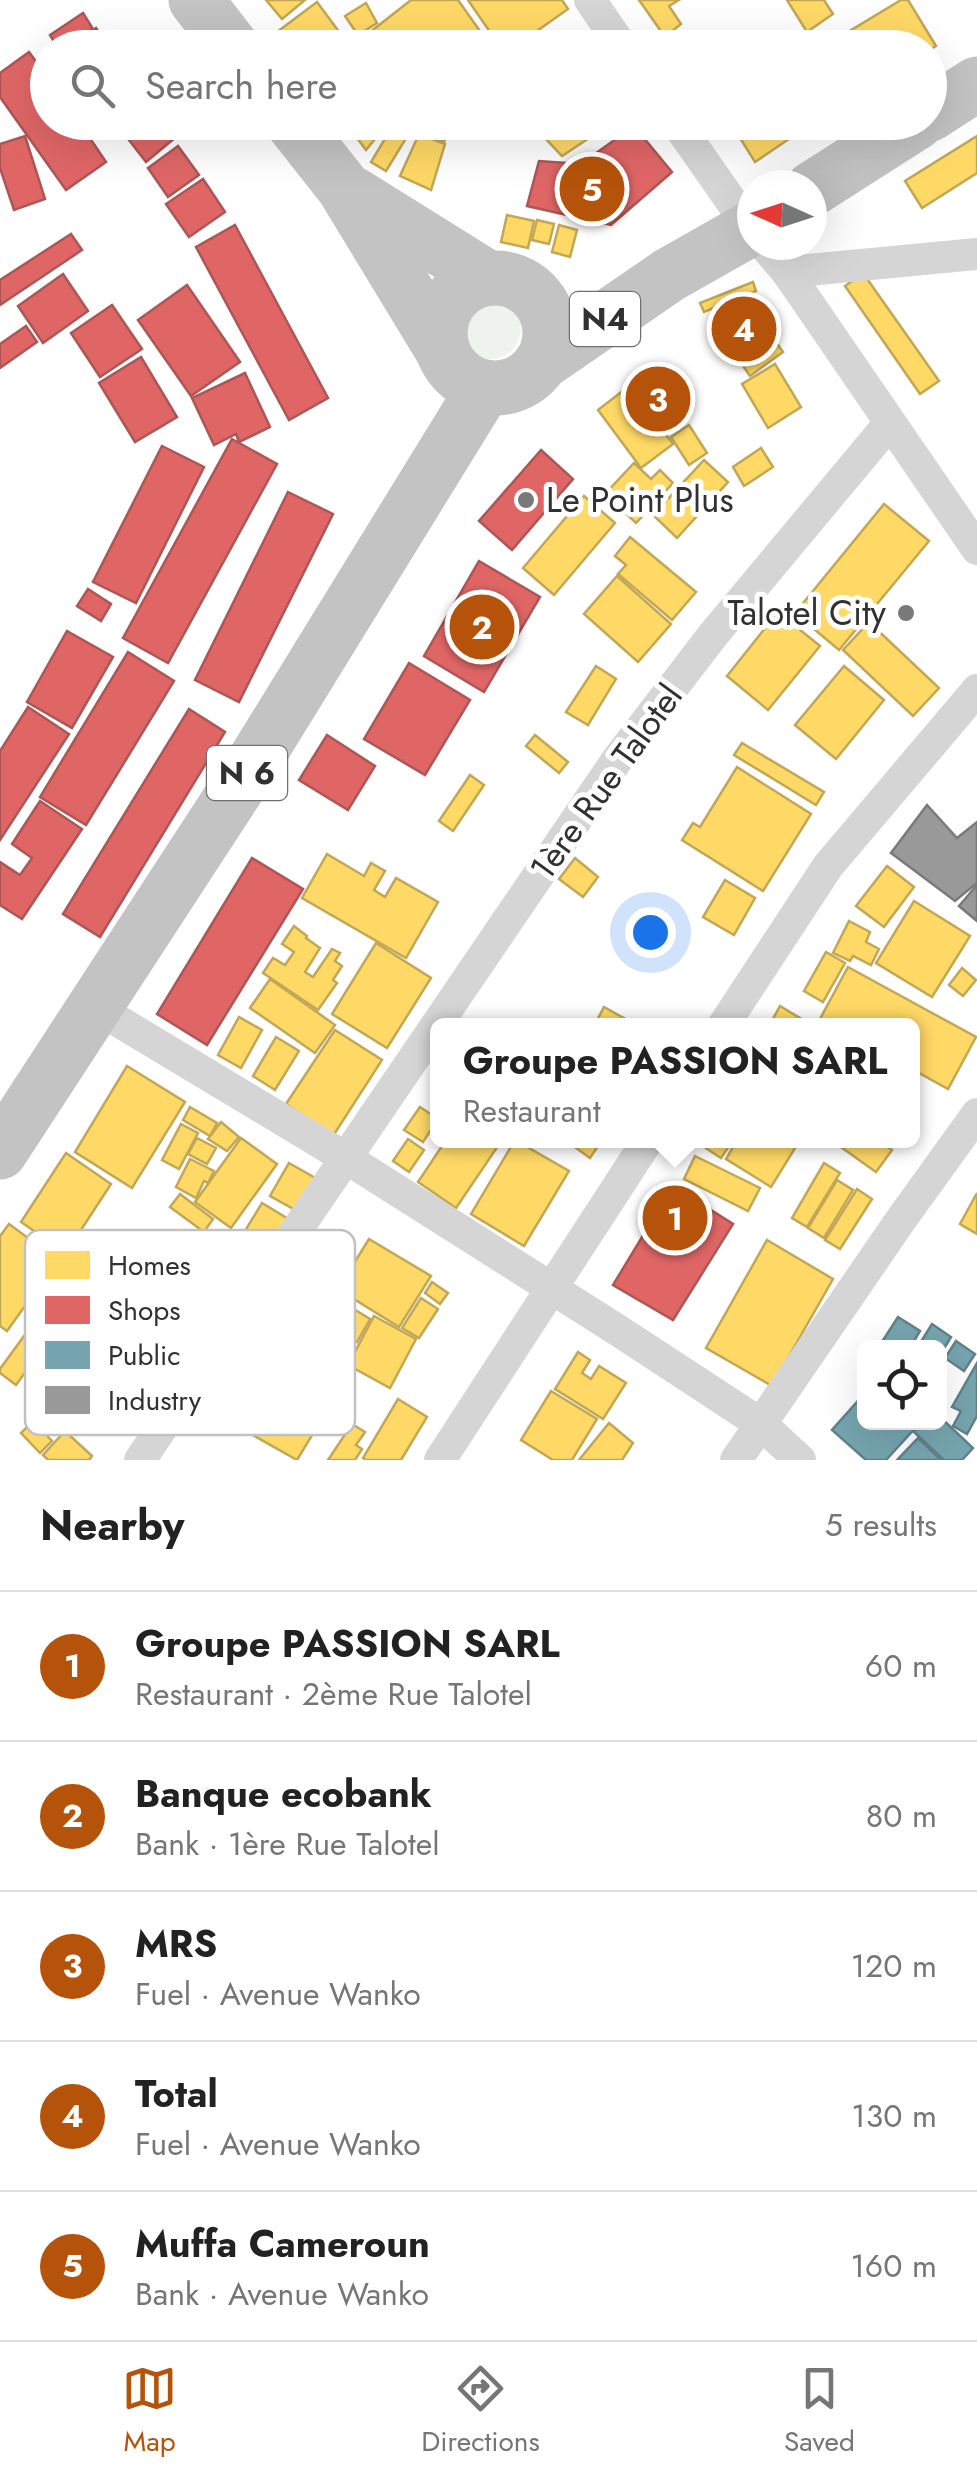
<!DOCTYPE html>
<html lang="en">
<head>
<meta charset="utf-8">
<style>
	body { margin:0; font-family:Jost,sans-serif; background:#f2f2f2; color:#222 }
	.controls { position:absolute; right:30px; bottom:30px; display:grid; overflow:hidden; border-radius:15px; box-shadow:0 10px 40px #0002 }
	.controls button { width:90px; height:90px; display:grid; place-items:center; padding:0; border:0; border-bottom:2px solid #e0e0e0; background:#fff; color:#222; font:50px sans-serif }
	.compass { position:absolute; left:737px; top:170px; width:90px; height:90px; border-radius:50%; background:#fff; box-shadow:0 10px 40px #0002; rotate:273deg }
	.you { position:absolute; left:650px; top:932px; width:35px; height:35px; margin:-25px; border:8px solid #fff; border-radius:50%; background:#1a73e8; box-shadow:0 0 0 15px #1a73e833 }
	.badge { display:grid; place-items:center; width:65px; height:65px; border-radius:50%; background:#b45309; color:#fff; font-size:32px; font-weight:700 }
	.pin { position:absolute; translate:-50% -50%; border:5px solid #fff; box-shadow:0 2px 10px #0006 }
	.popup { position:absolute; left:430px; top:1018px; width:490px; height:130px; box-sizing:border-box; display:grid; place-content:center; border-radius:15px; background:#fff; filter:drop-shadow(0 2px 8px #0005); font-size:32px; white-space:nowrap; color:#767676 }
	.popup b { font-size:38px; color:#222 }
	.popup::after { content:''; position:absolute; left:50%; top:100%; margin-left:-20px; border:20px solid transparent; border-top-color:#fff }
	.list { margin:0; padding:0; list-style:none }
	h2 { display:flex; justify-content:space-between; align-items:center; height:130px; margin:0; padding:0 40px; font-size:42px }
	h2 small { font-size:32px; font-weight:400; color:#767676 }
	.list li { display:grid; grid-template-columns:65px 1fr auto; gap:30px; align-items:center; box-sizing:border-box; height:150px; padding:0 40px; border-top:2px solid #e0e0e0 }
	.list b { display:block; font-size:38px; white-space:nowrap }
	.list p { margin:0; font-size:32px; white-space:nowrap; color:#767676 }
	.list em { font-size:32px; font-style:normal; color:#767676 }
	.icon { flex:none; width:55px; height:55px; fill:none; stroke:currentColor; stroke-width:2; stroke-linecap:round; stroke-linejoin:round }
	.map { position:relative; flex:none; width:977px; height:1460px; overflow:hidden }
	.search { position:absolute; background:#fff; box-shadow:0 10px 40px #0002; left:30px; right:30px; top:30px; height:110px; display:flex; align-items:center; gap:25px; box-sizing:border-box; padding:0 35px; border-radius:55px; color:#767676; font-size:38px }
	.sheet { height:880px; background:#fff }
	nav { display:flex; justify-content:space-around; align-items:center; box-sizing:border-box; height:140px; border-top:2px solid #e0e0e0; background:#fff; font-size:28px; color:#767676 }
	nav a { display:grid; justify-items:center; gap:5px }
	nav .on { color:#b45309 }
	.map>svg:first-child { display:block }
</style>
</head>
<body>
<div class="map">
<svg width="977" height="1460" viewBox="0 0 977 1460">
	<rect width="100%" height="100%" fill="#fff"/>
	<circle fill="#eef3ed" cx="490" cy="328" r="31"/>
	<g fill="#ffd966" stroke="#c1a756" stroke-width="2.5">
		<path d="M266 0H305L282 19Z"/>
		<path d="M411 0H458L492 48H439L432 39 422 48H381L369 33Z"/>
		<path d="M468 0H562L568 9 513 48H501Z"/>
		<path d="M639 0H679L669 6 681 24 665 37Z"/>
		<path d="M787 0H824L833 14 807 32Z"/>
		<path d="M901 0H908L936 46 930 50V48H858L848 32Z"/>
		<path d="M317 2 340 33 322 48H289L277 32Z"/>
		<path d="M366 3 377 23 358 35 345 16Z"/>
		<path d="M345 122H389L366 150Z"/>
		<path d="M395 122H416L386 171 371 162Z"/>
		<path d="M425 122H453L444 142 421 132Z"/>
		<path d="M563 122H613L562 156 545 138Z"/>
		<path d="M730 122H814L755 162Z"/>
		<path d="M419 134 445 144 431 190 400 176Z"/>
		<path d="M977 136V173L922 208 905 181Z"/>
		<path d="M507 215 534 221 528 248 501 242Z"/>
		<path d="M537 220 554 224 549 244 532 240Z"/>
		<path d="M559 225 577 230 570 257 552 252Z"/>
		<path d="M863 273 939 381 920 394 845 286Z"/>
		<path d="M753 282 756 291 704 312 700 303Z"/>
		<path d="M762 323 783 352 750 376 730 347Z"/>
		<path d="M775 364 801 407 768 428 742 384Z"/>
		<path d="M629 386 673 444 641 468 598 410Z"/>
		<path d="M689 425 707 453 689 465 671 437Z"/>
		<path d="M761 448 773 467 744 486 733 467Z"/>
		<path d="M704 460 728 482 677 538 653 515Z"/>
		<path d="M634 463 651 479 660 470 673 483 636 523 605 494Z"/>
		<path d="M584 496 615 523 554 595 523 568Z"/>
		<path d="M884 504 929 541 839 650 795 613Z"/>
		<path d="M630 537 696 592 672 620 618 574 626 565 615 556Z"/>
		<path d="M617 576 671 624 638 662 584 614Z"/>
		<path d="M778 612 820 646 768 710 727 676Z"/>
		<path d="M869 622 939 688 913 716 843 650Z"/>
		<path d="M596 666 616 679 588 725 566 712Z"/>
		<path d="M844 666 884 700 836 759 795 725Z"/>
		<path d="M535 735 568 762 559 773 526 746Z"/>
		<path d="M742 743 824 792 816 805 734 755Z"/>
		<path d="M737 767 811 814 763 891 682 840 693 823 700 827Z"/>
		<path d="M470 775 484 785 453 831 439 821Z"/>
		<path d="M327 854 364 876 371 863 385 871 374 890 385 897 396 878 438 902 406 958 302 898Z"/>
		<path d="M575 858 598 877 583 897 559 879Z"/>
		<path d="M887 866 914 887 884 927 856 906Z"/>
		<path d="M725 880 755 898 734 935 703 917Z"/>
		<path d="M914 901 970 936 932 997 876 963Z"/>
		<path d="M849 921 870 932 866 942 879 949 871 965 853 956 850 961 833 953Z"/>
		<path d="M294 926 307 936 306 938 320 948 305 972 313 977 332 949 340 953 335 961 342 966 333 980 337 983 318 1010 263 973 273 958 285 965 294 952 282 944Z"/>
		<path d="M376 943 431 978 387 1048 332 1014Z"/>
		<path d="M826 952 845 963 823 1002 804 991Z"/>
		<path d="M848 967 976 1037 948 1089 912 1069V1026H833L820 1019Z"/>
		<path d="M962 968 976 980 963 996 949 985Z"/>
		<path d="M270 979 335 1025 315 1053 250 1008Z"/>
		<path d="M780 1006 805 1021 802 1026H769Z"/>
		<path d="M604 1007 638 1026H594Z"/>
		<path d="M239 1017 262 1030 241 1068 218 1055Z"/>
		<path d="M335 1030 382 1060 333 1136 286 1104Z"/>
		<path d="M276 1037 299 1051 275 1090 253 1076Z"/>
		<path d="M127 1066 185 1102 132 1188 75 1152Z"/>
		<path d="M190 1107 217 1123 210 1136 183 1120Z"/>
		<path d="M420 1107 438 1119 423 1142 404 1130Z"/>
		<path d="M221 1122 239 1137 227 1151 208 1139Z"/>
		<path d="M181 1124 198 1133 179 1169 162 1160Z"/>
		<path d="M197 1138 216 1148 207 1164 188 1154Z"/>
		<path d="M241 1138 277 1164 231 1228 195 1202Z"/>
		<path d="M408 1139 424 1150 409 1172 393 1161Z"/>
		<path d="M446 1140H502L456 1208 418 1182Z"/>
		<path d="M515 1140 569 1171 524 1246 471 1214Z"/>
		<path d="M565 1140H602L590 1158Z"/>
		<path d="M700 1140H733L721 1158 698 1143Z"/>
		<path d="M737 1140H800L771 1187 726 1159Z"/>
		<path d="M831 1140H878L892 1150 876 1172Z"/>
		<path d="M66 1153 111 1184 66 1253 21 1222Z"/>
		<path d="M695 1156 760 1188 748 1211 684 1179Z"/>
		<path d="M190 1159 214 1171 208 1183 204 1181 196 1198 176 1187Z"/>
		<path d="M289 1163 317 1179 299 1212 270 1196Z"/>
		<path d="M824 1163 840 1173 807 1227 792 1218Z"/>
		<path d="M837 1180 853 1190 824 1238 808 1228Z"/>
		<path d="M857 1189 872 1199 840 1249 825 1240Z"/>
		<path d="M977 1193V1234L960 1224Z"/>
		<path d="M180 1194 213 1219 204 1232 170 1207Z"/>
		<path d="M262 1203 290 1220 260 1269 232 1252Z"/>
		<path d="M9 1224 58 1260 7 1331 0 1326V1236Z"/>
		<path d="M80 1233 134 1268 109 1306 56 1271Z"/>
		<path d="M184 1234 254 1281 206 1354 136 1307Z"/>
		<path d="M369 1239 431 1276 399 1327 338 1289Z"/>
		<path d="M767 1240 833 1279 772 1386 706 1348Z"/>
		<path d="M432 1282 448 1293 440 1304 425 1293Z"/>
		<path d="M74 1296 103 1318 78 1352 49 1329Z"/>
		<path d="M332 1296 370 1319 357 1342 319 1319Z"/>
		<path d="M421 1298 438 1309 419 1338 402 1328Z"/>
		<path d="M112 1316 162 1353 130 1398 79 1361Z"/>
		<path d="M374 1316 416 1339 390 1388 348 1365Z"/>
		<path d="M318 1323 332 1332 323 1348 309 1339Z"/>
		<path d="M24 1336 42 1349 16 1385 0 1373V1369Z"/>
		<path d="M332 1337 350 1347 341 1363 324 1353Z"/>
		<path d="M54 1349 117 1391 106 1407 43 1365Z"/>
		<path d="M578 1352 590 1360 582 1373 591 1379 599 1366 626 1383 603 1419 555 1389Z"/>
		<path d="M293 1364 318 1383 313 1390 288 1371Z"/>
		<path d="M285 1377 331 1404 297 1460 251 1434Z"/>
		<path d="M551 1391 597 1419 572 1460H553L521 1440Z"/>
		<path d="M398 1399 427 1417 401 1460H366L363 1458Z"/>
		<path d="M33 1421 52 1441 40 1453 21 1433Z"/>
		<path d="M609 1423 633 1443 622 1460H579Z"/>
		<path d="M352 1424 365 1432 356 1445 362 1449 355 1460H328Z"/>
		<path d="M65 1431 92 1456 89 1460H48L43 1455Z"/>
	</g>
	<g fill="#e06666" stroke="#ac5656" stroke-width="2.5">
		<path d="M83 13 93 29 64 48H58L50 35Z"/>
		<path d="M96 28 109 48H67Z"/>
		<path d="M29 52 48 78V122H79L106 162 66 190 0 97V73Z"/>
		<path d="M115 122H164L176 137 146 162Z"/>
		<path d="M634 126 672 172 611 225 527 206 539 161 581 164Z"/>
		<path d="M25 136 45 199 14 210 0 168V144Z"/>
		<path d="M178 146 199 175 168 197 148 168Z"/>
		<path d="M203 179 225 212 189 237 166 204Z"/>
		<path d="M235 225 328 398 289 420 196 247Z"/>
		<path d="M71 234 82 250 0 305V280Z"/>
		<path d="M63 274 88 311 43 343 18 306Z"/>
		<path d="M187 285 240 362 191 396 138 320Z"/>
		<path d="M112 305 142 349 100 377 71 333Z"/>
		<path d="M26 326 37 342 0 368V344Z"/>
		<path d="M141 357 177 417 135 442 99 383Z"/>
		<path d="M245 373 270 427 239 442 236 434 214 445 192 398Z"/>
		<path d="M232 439 277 464 168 663 123 638Z"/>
		<path d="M162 446 204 467 136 603 93 582Z"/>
		<path d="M541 450 573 479 512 550 479 521Z"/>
		<path d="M288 492 333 514 239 702 195 680Z"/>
		<path d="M479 561 540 597 484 692 424 656Z"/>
		<path d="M88 589 111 604 101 621 77 606Z"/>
		<path d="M67 631 113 657 72 728 27 702Z"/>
		<path d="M128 652 174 681 86 825 40 797Z"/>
		<path d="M409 663 470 700 425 775 364 739Z"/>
		<path d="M28 707 69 734 0 840V751Z"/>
		<path d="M189 709 225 732 100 937 63 914Z"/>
		<path d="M327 735 375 766 348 810 299 780Z"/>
		<path d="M40 801 82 829 22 919 0 905V862L20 875 32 858 12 844Z"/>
		<path d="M252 858 303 889 207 1045 157 1014Z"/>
		<path d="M673 1186 733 1224 673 1320 613 1285Z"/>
	</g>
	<g fill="#76a5af" stroke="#618289" stroke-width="2.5">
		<path d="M898 1317 920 1331 910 1348H878Z"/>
		<path d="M932 1324 951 1337 940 1355V1348H917Z"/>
		<path d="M956 1341 975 1354 964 1371 945 1358Z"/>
		<path d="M977 1363V1416L967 1434 953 1426 961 1411 952 1407Z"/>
		<path d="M864 1394V1422L919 1424 886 1460H866L832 1430Z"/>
		<path d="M940 1417 973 1448 962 1460H944L914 1432 923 1422H940Z"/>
		<path d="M918 1438 941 1460H897Z"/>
	</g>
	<g fill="#999" stroke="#7a7a7a" stroke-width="2.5">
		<path d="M927 805 957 838 977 822V883L955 901 891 853Z"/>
		<path d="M977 885V921L959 906Z"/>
	</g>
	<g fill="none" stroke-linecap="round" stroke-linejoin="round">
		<g stroke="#d5d5d5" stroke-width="32">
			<path d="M590 0 623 48"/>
			<path d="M676 122 752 231"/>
			<path d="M764 245 787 272 977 549"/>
			<path d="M787 272 977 254"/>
			<path d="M95 1007 346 1158 619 1331 761 1424 800 1460"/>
			<path d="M723 1026 828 866 977 690"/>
			<path d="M140 1460 617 760 713 635 889 424"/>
			<path d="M440 1460 648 1140"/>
			<path d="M736 1460 900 1221 977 1114"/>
		</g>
		<g stroke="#c3c3c3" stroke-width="55">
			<path d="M196 0 233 48"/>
			<path d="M930 114 977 84"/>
			<path d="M292 122 344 188 443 351"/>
			<path d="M812 189 917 122"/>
			<path d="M355 195 488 278"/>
			<circle cx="495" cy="333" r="55"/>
			<path d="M541 363 669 275 752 228"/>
			<path d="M0 1152 249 770 485 387"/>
		</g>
	</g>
	<g fill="#797979" stroke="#fff" stroke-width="4">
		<circle cx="526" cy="500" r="10"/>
		<circle cx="906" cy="613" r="10"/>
	</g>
	<g text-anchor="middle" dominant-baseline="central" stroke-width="10" stroke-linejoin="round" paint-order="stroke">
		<g fill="#fff" stroke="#6f6f6f" stroke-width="2.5">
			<rect x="570" y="292" width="70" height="54" rx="8"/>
			<rect x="207" y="746" width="80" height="54" rx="8"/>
		</g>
		<g font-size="32" font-weight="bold" fill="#313131">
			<text x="605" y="319">N4</text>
			<text x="247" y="773">N 6</text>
		</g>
		<g font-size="35" fill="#313131" stroke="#fff" text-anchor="start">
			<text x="546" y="500">Le Point Plus</text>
			<text x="886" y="613" text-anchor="end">Talotel City</text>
		</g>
		<g font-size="35" fill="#313131" stroke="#fff">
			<text transform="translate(606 782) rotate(-54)">1ère Rue Talotel</text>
		</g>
	</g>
	<rect x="25" y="1230" width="330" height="205" rx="15" fill="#fff" stroke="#c1c1c1" stroke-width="2.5"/>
	<rect x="45" y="1251" width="45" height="28" fill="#ffd966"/>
	<rect x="45" y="1296" width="45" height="28" fill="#e06666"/>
	<rect x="45" y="1341" width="45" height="28" fill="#76a5af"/>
	<rect x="45" y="1386" width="45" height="28" fill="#999"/>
	<g font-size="28" fill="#313131">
		<text x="108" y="1275">Homes</text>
		<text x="108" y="1320">Shops</text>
		<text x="108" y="1365">Public</text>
		<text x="108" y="1410">Industry</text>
	</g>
</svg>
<div class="controls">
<button><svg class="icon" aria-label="locate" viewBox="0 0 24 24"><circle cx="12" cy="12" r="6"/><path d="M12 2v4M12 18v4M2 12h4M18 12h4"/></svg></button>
</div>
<svg class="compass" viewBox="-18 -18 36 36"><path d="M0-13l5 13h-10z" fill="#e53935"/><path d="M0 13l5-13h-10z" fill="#767676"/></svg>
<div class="you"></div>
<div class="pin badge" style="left:675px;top:1218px">1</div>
<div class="popup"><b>Groupe PASSION SARL</b>Restaurant</div>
<div class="pin badge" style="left:482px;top:627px">2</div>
<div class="pin badge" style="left:658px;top:399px">3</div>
<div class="pin badge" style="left:744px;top:329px">4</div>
<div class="pin badge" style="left:592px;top:189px">5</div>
<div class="search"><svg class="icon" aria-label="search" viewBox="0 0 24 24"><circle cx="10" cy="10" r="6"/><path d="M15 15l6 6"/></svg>Search here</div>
</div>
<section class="sheet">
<h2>Nearby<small>5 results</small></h2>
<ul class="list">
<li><span class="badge">1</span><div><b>Groupe PASSION SARL</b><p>Restaurant · 2ème Rue Talotel</p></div><em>60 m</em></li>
<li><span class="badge">2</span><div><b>Banque ecobank</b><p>Bank · 1ère Rue Talotel</p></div><em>80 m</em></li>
<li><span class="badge">3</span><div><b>MRS</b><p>Fuel · Avenue Wanko</p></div><em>120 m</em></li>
<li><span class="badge">4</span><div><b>Total</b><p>Fuel · Avenue Wanko</p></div><em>130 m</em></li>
<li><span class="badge">5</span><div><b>Muffa Cameroun</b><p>Bank · Avenue Wanko</p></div><em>160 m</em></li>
</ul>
</section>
<nav>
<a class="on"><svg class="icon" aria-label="map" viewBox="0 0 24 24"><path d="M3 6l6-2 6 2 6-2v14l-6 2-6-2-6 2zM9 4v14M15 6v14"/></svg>Map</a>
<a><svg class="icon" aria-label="directions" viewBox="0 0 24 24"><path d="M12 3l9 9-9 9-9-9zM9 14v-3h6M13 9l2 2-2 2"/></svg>Directions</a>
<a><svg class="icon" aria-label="saved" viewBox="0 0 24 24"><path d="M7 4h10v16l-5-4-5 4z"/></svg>Saved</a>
</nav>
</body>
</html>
